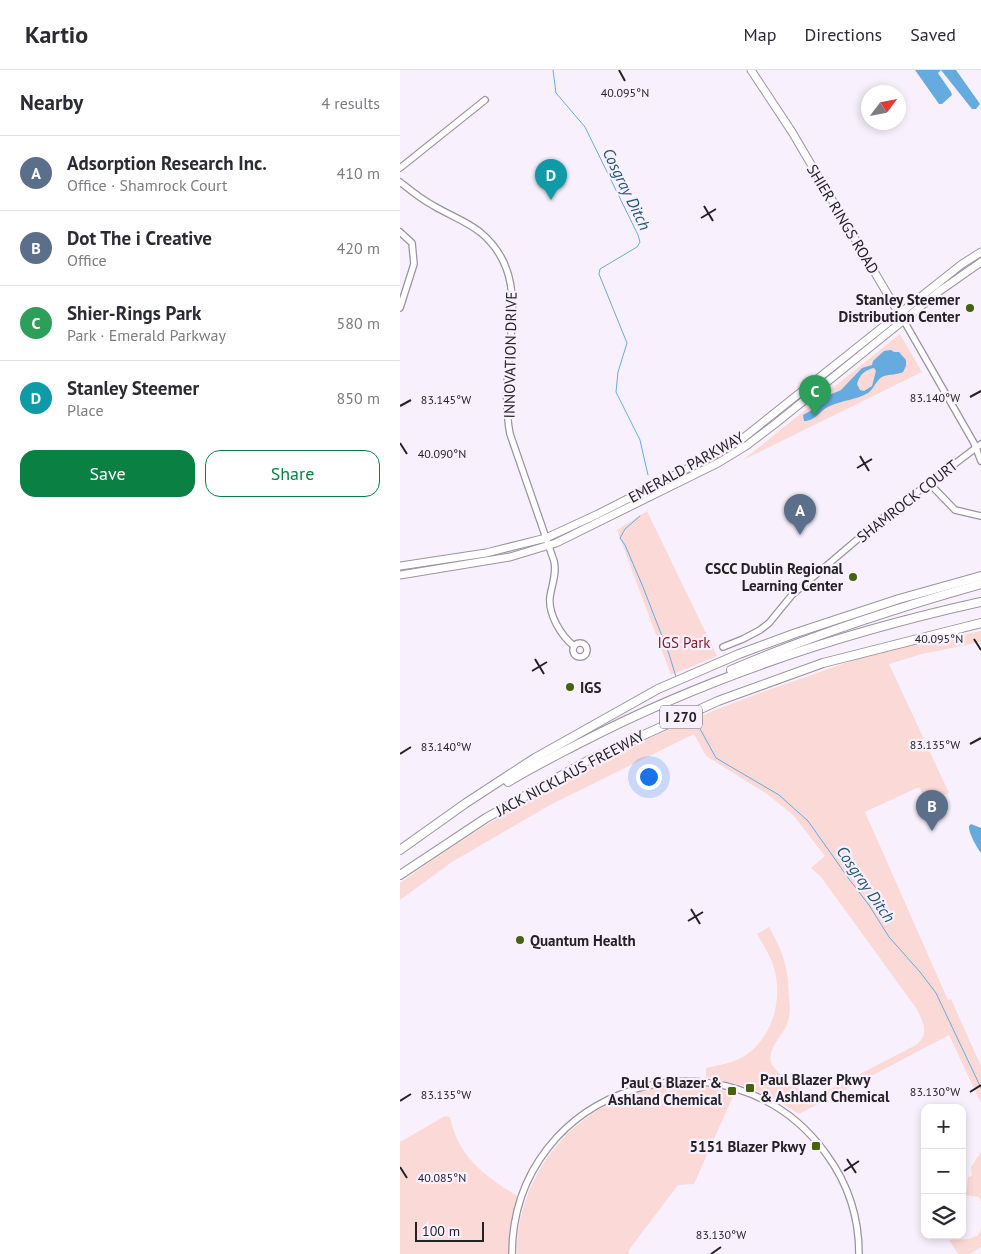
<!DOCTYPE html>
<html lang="en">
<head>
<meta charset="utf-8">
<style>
	body { margin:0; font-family:"PT Sans",sans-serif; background:#f7f7f7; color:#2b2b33 }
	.controls { position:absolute; right:15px; bottom:15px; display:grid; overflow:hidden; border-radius:10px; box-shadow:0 2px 8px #0003 }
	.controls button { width:45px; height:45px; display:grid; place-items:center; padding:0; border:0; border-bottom:1px solid #e1e1e2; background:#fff; color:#2b2b33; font:25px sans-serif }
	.compass { position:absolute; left:461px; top:15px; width:45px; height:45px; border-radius:50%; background:#fff; box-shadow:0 2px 8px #0003; rotate:58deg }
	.scale { position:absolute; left:15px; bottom:12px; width:69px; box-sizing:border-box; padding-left:5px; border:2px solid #252227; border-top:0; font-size:14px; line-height:18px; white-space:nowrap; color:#252227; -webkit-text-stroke:4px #f8f1fd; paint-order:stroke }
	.you { position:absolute; left:248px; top:706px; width:18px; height:18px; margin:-12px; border:4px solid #fff; border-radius:50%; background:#1a73e8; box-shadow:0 0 0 8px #1a73e833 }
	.badge { display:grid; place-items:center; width:32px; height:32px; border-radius:50%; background:#0b8043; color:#fff; font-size:16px; font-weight:700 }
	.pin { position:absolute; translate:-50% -41px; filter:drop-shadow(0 1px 2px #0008) }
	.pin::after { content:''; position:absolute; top:26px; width:18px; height:15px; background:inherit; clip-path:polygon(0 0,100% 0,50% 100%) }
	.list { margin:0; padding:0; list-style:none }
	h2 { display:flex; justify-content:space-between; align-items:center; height:65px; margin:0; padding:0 20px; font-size:21px }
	h2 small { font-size:16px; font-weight:400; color:#7c7c81 }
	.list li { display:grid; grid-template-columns:32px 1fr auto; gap:15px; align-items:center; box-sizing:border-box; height:75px; padding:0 20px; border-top:1px solid #e1e1e2 }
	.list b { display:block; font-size:19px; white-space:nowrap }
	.list p { margin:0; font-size:16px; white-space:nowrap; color:#7c7c81 }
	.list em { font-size:16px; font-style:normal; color:#7c7c81 }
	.actions { display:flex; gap:10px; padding:15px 20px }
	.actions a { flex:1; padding:11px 0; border:1px solid #0b8043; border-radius:15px; text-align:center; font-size:18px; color:#0b8043 }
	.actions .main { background:#0b8043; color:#fff }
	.icon { flex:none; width:28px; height:28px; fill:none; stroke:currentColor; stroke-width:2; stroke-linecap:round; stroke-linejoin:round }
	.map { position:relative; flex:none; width:581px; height:1184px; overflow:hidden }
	header { display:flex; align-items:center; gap:30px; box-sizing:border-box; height:70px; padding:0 25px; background:#fff; border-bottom:1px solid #e1e1e2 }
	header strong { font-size:24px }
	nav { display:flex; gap:28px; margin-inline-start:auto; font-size:18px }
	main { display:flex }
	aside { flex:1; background:#fff }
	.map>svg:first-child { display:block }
</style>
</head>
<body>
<header>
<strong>Kartio</strong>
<nav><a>Map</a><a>Directions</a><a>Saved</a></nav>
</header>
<main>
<aside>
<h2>Nearby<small>4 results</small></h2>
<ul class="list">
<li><span class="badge" style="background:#5c6f8a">A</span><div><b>Adsorption Research Inc.</b><p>Office · Shamrock Court</p></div><em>410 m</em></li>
<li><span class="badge" style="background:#5c6f8a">B</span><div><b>Dot The i Creative</b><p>Office</p></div><em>420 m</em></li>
<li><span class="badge" style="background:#2e9e5b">C</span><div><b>Shier-Rings Park</b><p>Park · Emerald Parkway</p></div><em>580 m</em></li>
<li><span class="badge" style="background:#0f9aa8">D</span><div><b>Stanley Steemer</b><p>Place</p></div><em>850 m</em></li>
</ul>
<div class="actions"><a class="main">Save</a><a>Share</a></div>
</aside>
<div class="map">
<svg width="581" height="1184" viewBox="0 0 581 1184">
	<rect width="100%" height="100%" fill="#f8f1fd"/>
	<g fill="#fbd9d7">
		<path d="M500 264 522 302 343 390Z"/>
		<path d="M247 441 317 586 271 605 217 460Z"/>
		<path d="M581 561V572L522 584 489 594 549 723 528 732 519 717 465 742 548 930 551 929 581 996V1033L549 965 399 1044 368 1025 338 1014 306 1007V998C319 995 334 993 346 985 373 966 383 929 374 898 371 886 363 875 357 864L369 857C384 884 388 897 389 927 390 936 391 945 387 954 383 966 367 978 371 992 373 1001 402 1024 412 1026 413 1026 418 1025 419 1025L516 975C530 965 523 951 516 938L421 807 411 798 425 786 393 745 367 724 306 686 294 664 150 735 52 792 0 830V813C123 723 262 655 406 607 433 598 461 586 489 580 519 573 550 567 581 561Z"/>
		<path d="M277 1015 300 1016 335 1022 294 1114 278 1115 229 1180V1184H117C116 1114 163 1049 229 1025 244 1019 261 1017 277 1015Z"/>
		<path d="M45 1046 50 1047C58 1087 85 1106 117 1126L111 1153 108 1184H0V1072Z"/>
		<path d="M581 1082V1132L579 1127 566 1125 568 1107 572 1106 571 1097Z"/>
		<path d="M581 1159V1177L570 1184H558L549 1170 569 1169 578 1165Z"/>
	</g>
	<g fill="#65abdf" fill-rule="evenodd">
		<path d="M515 0H556L580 34 576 39H572L541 0 538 3 551 22 552 25 542 34H539Z"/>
		<path d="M491 280 494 282H499L506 290V296L503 302C497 305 490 304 484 306 477 308 474 319 468 323 456 330 443 330 430 336 420 340 416 351 404 351L403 345 412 340 427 326 441 320 462 298 472 295 473 291 484 281ZM474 298 476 301 472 316 464 321 460 320 457 314C460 304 465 300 474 298Z"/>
		<path d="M571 754 581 758V783C577 778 568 762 569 756Z"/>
	</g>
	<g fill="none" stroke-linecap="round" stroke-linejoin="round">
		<g stroke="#65abdf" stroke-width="1">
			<path d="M153 0 156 23 185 57 238 165 240 172 237 177 200 199 199 204 227 273 218 302 216 322 240 370 248 405"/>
			<path d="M240 446 225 459 220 468 225 475 243 517 269 584 276 607"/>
			<path d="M298 655 316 688 379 725 408 751 449 809 469 835 489 867 520 902 536 923 581 1018"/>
		</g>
		<defs>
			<g id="minor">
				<path d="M0 98 85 30"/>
				<path d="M0 112C10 120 22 130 34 136 49 145 66 151 80 162 125 199 111 250 108 300 106 322 106 343 110 364L154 491C157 503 152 514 150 527 148 544 161 566 174 576"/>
				<path d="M0 162 12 173 14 194 0 238"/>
				<path d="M504 251 574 373 581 391"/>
				<path d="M529 413 555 440 581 446"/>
				<circle cx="180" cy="580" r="7"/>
				<path d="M323 577 343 569 360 560 369 553 392 525 479 451 581 374"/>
				<path d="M112 1184C113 1015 329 948 427 1085 448 1114 459 1149 459 1184"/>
			</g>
			<g id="major">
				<path d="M351 0 392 62 501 247"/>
				<path d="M0 496 86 483 146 468 198 444 314 385 342 369 499 244 562 194 581 182"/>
				<path d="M0 505 110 487 156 473 318 393 346 376 375 354 541 220 581 192"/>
			</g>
			<g id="highway">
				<path d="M331 600C412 565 496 538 581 514"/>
				<path d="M108 712C131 698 155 686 178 674 305 608 441 563 581 532"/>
				<path d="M0 780 66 733 135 688 258 619 339 584 396 563 499 529 581 506"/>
				<path d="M0 805 86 748 189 690 318 631 423 593 581 553"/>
			</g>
		</defs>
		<use href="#minor" stroke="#9b92a0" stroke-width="8"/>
		<use href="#major" stroke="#9b92a0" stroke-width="9"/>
		<use href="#highway" stroke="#9b92a0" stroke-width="10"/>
		<use href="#minor" stroke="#fff" stroke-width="5.5"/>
		<use href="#major" stroke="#fff" stroke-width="7"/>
		<use href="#highway" stroke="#fff" stroke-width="8"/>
	</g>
	<path fill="none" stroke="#252227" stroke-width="2" d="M219 0 225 11M304 136 313 151M301 148 316 139M570 327 581 321M0 336 11 330M0 373 7 384M460 386 469 401M457 398 472 389M574 569 581 580M135 589 144 604M132 601 147 592M570 674 581 668M0 684 11 677M291 839 300 854M288 851 303 842M570 1022 581 1015M0 1031 11 1024M447 1089 456 1103M0 1097 7 1108M444 1101 459 1091M311 1184 321 1177"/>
	<g fill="#466110" stroke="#f8f1fd" stroke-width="2">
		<circle cx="570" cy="238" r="5"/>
		<circle cx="453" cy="507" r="5"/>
		<circle cx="170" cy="617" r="5"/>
		<circle cx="120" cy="870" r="5"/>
		<rect x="345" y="1013" width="10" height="10" rx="2.5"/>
		<rect x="327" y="1016" width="10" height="10" rx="2.5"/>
		<rect x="411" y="1071" width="10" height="10" rx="2.5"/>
	</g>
	<g text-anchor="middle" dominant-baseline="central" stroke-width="4.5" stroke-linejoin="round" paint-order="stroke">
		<rect fill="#f8f1fd" stroke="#646067" stroke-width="1" x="260" y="635.5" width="42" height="23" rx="4"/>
		<g font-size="14" font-weight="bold" fill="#252227">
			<text x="281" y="647">I 270</text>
		</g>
		<g font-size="15" fill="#252227" stroke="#f8f1fd">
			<text transform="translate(443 149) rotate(59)">SHIER RINGS ROAD</text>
			<text transform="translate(110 285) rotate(-89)">INNOVATION DRIVE</text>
			<text transform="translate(286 397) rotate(-29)">EMERALD PARKWAY</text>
			<text transform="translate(507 431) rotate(-38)">SHAMROCK COURT</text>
			<text transform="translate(170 703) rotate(-28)">JACK NICKLAUS FREEWAY</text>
		</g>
		<g font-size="15" font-weight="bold" fill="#252227" stroke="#f8f1fd" text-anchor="end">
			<text x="560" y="229">Stanley Steemer<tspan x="560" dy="17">Distribution Center</tspan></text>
			<text x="443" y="498">CSCC Dublin Regional<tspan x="443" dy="17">Learning Center</tspan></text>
			<text x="180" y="617" text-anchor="start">IGS</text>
			<text x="130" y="870" text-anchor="start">Quantum Health</text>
			<text x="360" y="1009" text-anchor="start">Paul Blazer Pkwy<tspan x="360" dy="17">&amp; Ashland Chemical</tspan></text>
			<text x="322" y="1012">Paul G Blazer &amp;<tspan x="322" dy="17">Ashland Chemical</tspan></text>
			<text x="406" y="1076">5151 Blazer Pkwy</text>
		</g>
		<g font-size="15" fill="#7e1a22" stroke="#f8f1fd">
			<text x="284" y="572">IGS Park</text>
		</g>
		<g font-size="16" font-style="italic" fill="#215578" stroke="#f8f1fd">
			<text transform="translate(227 119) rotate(64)">Cosgray Ditch</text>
			<text transform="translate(466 814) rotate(55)">Cosgray Ditch</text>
		</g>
	</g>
	<g font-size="12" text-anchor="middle" fill="#252227" stroke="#f8f1fd" stroke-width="4.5" stroke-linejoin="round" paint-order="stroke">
		<text x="225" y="27">40.095°N</text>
		<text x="535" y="332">83.140°W</text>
		<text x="46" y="334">83.145°W</text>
		<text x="42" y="388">40.090°N</text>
		<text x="539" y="573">40.095°N</text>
		<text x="535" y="679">83.135°W</text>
		<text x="46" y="681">83.140°W</text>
		<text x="535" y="1026">83.130°W</text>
		<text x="46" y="1029">83.135°W</text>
		<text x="42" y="1112">40.085°N</text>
		<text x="321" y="1169">83.130°W</text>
	</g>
</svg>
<div class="controls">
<button>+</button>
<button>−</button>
<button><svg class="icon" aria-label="layers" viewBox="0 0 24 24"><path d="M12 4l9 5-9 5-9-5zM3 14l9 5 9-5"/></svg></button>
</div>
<svg class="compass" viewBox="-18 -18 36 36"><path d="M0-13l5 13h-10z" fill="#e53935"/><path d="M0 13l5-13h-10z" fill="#7c7c81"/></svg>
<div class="scale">100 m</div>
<div class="you"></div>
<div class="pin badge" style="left:400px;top:465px;background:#5c6f8a">A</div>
<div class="pin badge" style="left:532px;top:761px;background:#5c6f8a">B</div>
<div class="pin badge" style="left:415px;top:346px;background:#2e9e5b">C</div>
<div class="pin badge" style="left:151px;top:130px;background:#0f9aa8">D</div>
</div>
</main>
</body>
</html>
